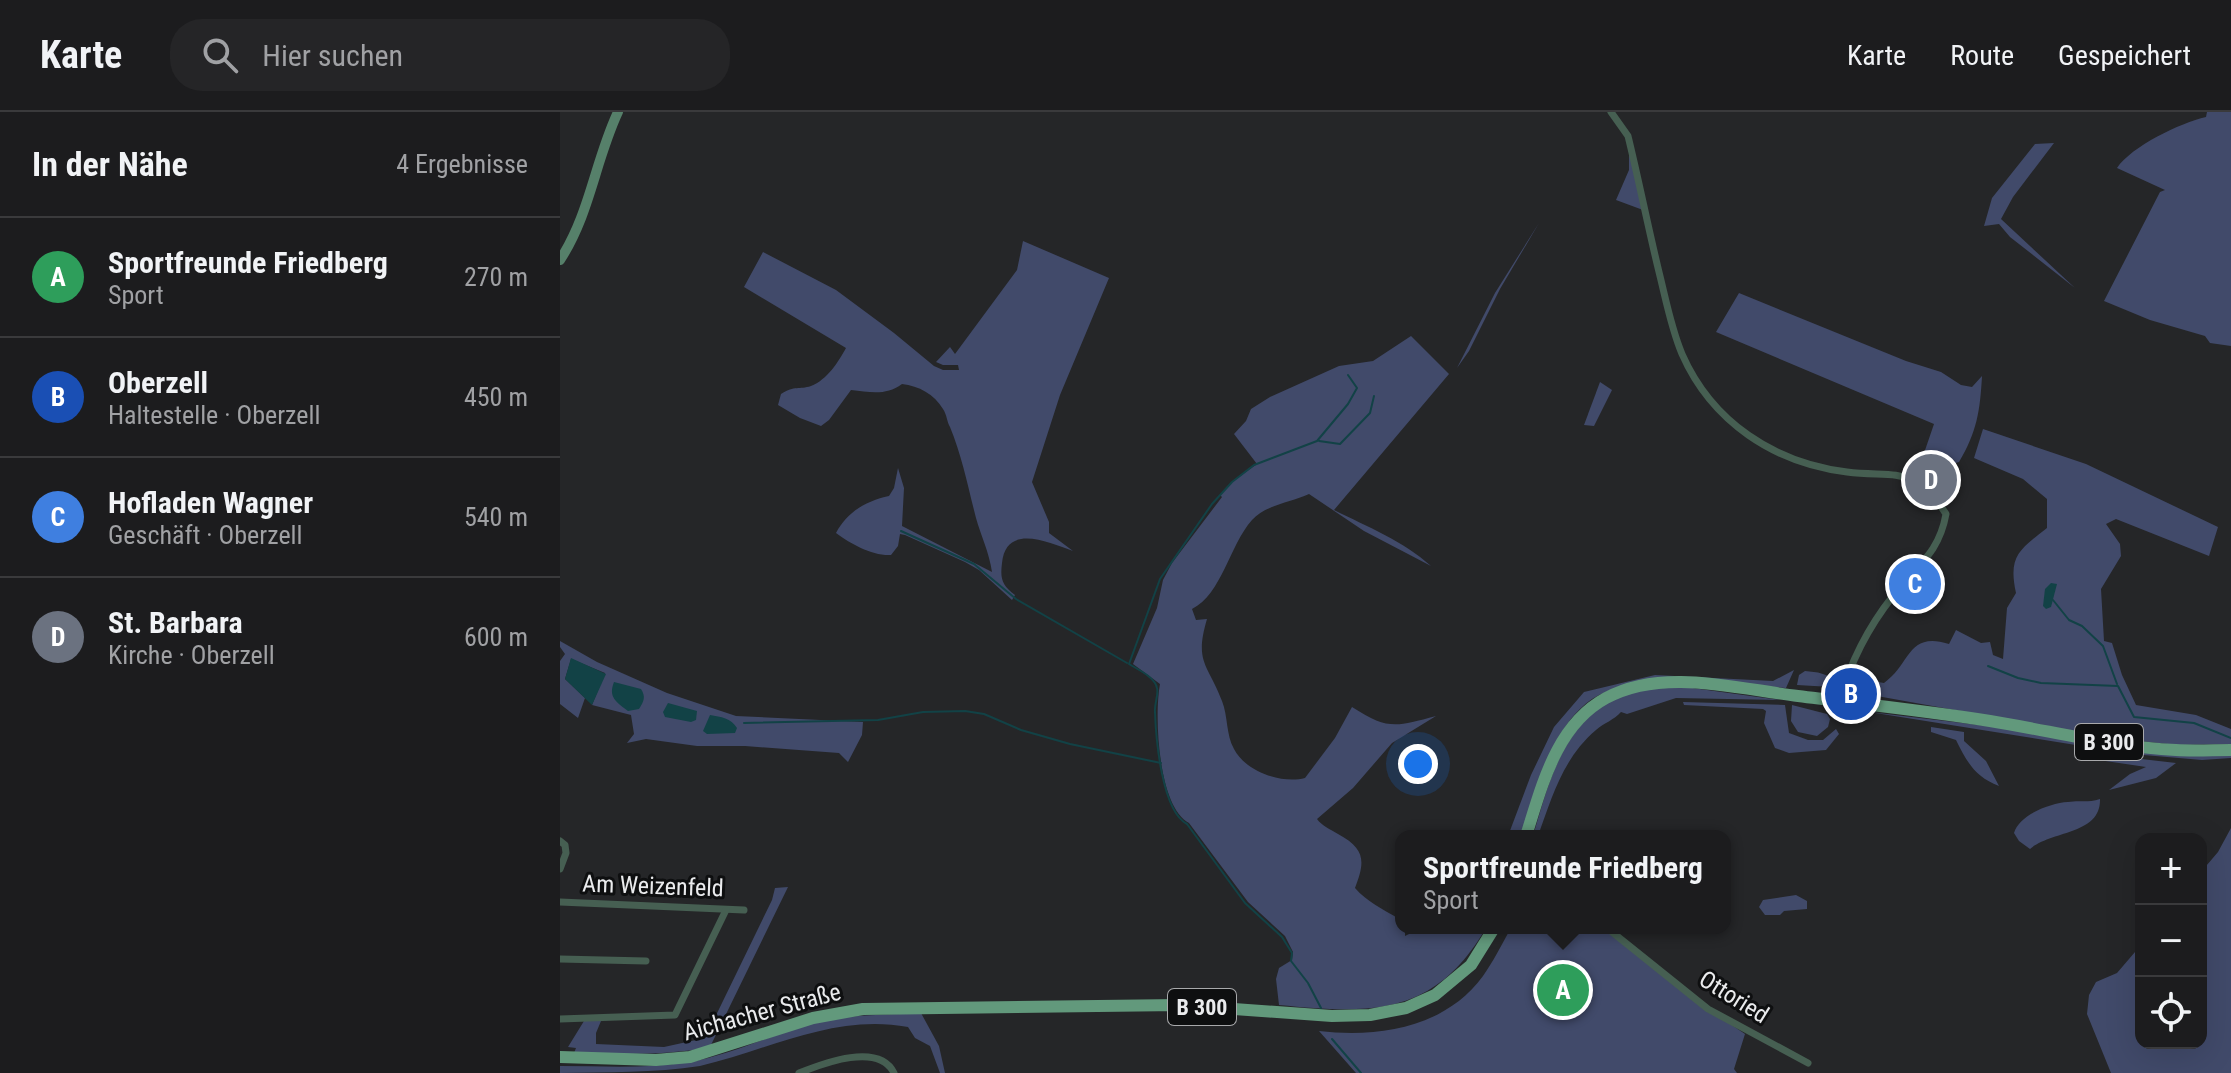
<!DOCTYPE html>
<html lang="de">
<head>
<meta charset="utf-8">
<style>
	body { margin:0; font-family:"Roboto Condensed",sans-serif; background:#252527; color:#f1f3f6 }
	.controls { position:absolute; right:24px; bottom:24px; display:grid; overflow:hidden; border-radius:16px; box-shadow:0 8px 32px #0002 }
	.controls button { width:72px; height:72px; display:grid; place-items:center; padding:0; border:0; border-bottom:2px solid #3a3a3c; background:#1c1c1e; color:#f1f3f6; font:40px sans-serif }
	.you { position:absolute; left:858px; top:652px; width:28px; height:28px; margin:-20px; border:6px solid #fff; border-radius:50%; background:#1a73e8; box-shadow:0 0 0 12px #1a73e833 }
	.badge { display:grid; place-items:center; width:52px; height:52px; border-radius:50%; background:#f6a246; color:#fff; font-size:26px; font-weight:700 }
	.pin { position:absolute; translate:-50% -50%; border:4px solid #fff; box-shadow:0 2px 8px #0006 }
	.popup { position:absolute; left:835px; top:718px; width:336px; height:104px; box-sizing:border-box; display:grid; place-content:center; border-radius:16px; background:#1c1c1e; filter:drop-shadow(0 2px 6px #0005); font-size:26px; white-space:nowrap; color:#a0a1a4 }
	.popup b { font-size:30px; color:#f1f3f6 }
	.popup::after { content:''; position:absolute; left:50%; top:100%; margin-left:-16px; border:16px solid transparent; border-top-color:#1c1c1e }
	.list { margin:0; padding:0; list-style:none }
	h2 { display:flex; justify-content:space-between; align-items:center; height:104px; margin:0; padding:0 32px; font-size:34px }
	h2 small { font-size:26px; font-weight:400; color:#a0a1a4 }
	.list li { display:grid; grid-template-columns:52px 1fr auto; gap:24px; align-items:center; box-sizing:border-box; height:120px; padding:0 32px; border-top:2px solid #3a3a3c }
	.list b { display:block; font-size:30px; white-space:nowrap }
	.list p { margin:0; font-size:26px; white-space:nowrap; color:#a0a1a4 }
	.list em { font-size:26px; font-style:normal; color:#a0a1a4 }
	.icon { flex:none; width:44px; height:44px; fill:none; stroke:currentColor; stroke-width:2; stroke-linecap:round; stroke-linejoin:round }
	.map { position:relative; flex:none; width:1671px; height:961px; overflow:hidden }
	header { display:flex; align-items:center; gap:48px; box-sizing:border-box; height:112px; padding:0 40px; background:#1c1c1e; border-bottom:2px solid #3a3a3c }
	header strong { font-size:38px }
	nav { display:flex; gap:44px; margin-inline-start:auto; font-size:28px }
	.search { width:560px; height:72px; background:#252527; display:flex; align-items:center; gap:20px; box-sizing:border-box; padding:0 28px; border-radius:32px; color:#a0a1a4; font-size:30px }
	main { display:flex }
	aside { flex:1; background:#1c1c1e }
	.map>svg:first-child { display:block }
</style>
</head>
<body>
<header>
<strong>Karte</strong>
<div class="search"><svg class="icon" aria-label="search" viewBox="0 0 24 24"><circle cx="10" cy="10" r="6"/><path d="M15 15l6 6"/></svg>Hier suchen</div>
<nav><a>Karte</a><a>Route</a><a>Gespeichert</a></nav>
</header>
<main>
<aside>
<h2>In der Nähe<small>4 Ergebnisse</small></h2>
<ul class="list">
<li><span class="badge" style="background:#2e9e5b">A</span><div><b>Sportfreunde Friedberg</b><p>Sport</p></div><em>270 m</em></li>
<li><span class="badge" style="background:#1a4fb4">B</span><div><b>Oberzell</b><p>Haltestelle · Oberzell</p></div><em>450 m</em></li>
<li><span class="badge" style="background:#3f7fe0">C</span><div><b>Hofladen Wagner</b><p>Geschäft · Oberzell</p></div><em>540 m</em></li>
<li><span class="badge" style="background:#6b7280">D</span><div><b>St. Barbara</b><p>Kirche · Oberzell</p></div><em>600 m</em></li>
</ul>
</aside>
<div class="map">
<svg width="1671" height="961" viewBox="0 0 1671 961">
	<rect width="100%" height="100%" fill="#252628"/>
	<g fill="#414a6a">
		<path d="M1647 0H1671V234L1650 231 1645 224 1590 208 1544 189 1600 80 1605 78 1557 56C1572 34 1620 11 1646 5Z"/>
		<path d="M1494 31 1453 85 1441 107 1515 176 1450 125 1439 112 1424 114 1432 86 1475 32Z"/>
		<path d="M1069 39 1083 98 1056 88 1069 58Z"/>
		<path d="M979 111 940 177 909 239 897 256 935 181Z"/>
		<path d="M463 129 549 166 500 283 472 370 489 410V421L513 439C488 430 446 411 442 451 440 467 442 473 455 483L452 488 419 458 405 450 345 423 340 422 338 434 331 443C312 444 291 432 276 421 287 400 306 389 329 384L334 376 338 356 344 376 342 414 432 460C429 440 421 424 416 406 408 375 402 344 390 315 387 310 387 303 383 297 374 282 359 274 342 272 326 284 310 280 291 278L269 308 261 314 240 306 218 293 221 282C235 273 239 278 251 274 267 268 279 249 286 236L184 175 203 140 276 178 334 221 374 254 383 258H399L398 253H383L376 250 390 235 395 242 457 158Z"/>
		<path d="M1179 181 1346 249 1381 260 1401 273 1412 275 1422 264C1420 299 1417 320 1399 350L1389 353 1362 347 1374 312 1156 220Z"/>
		<path d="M851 224 889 262 774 398C808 415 843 429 871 454L804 419 749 382C730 391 707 392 692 408 669 434 662 482 632 497L636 508 647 507C634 551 648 552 662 589 668 604 666 623 674 637 686 660 722 672 745 666L775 626 792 595C828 618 835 615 876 604L832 631 793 676 757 707C762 714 770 717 778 722 806 737 805 750 795 776 807 790 823 797 839 807L841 816 845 817V824L861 816H926C874 905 811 902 719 893L716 867 719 856 732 848 733 840 725 824 688 790 629 711C598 695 594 604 600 572L573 552 597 496 603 468 612 451 662 385 660 383 672 370 697 352 674 322 686 309 691 297 710 285 779 254 813 249Z"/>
		<path d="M1040 270 1052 278 1034 314 1024 313Z"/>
		<path d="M1423 317 1526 352 1658 415 1649 444 1556 407 1546 412 1560 432 1561 444 1541 477 1544 529 1552 531 1562 563 1576 593 1636 603 1671 617V632L1617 633 1551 626 1289 579 1294 566 1324 571C1351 552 1347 519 1389 532L1396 518 1421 531 1430 530 1433 543 1443 547 1447 496 1456 481C1448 444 1459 438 1487 416V387L1463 367 1414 346Z"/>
		<path d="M0 529 37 550 107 581 176 604 303 610 302 623 288 650 279 641 185 634H137L86 627 67 631 74 622 71 603 32 593 45 561 11 547 5 567 25 586 18 606 0 592V549L5 542 0 535Z"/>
		<path d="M1234 558 1226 576C1176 571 1083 560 1039 583 1021 592 1007 610 998 627 982 656 973 693 961 724H948L971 663 994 615 1024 580 1095 563 1213 569Z"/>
		<path d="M1245 559C1257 560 1268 561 1276 571L1271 575 1237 573 1239 563Z"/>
		<path d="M1125 575 1220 588 1116 586 1067 602 1061 600C1054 608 1044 611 1036 618 1003 646 992 685 978 724H973C990 666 1005 603 1069 581 1086 576 1107 576 1125 575Z"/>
		<path d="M1123 590 1225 593 1229 621 1248 628H1263L1276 617 1279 622 1266 638 1229 641 1215 636 1204 611 1206 599 1203 597 1124 593Z"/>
		<path d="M1232 593 1267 602 1270 607 1268 615 1257 624 1238 620 1231 609Z"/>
		<path d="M1276 596 1671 643V646L1642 648 1572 642 1303 599 1273 598Z"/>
		<path d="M1371 615 1404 620V629L1426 649 1439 674C1415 665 1407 650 1396 628L1371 620Z"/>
		<path d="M1521 640 1616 651 1596 666 1549 678 1570 662 1586 655 1532 647Z"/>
		<path d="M1540 687C1541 723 1493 718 1470 737L1459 729 1454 721C1459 703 1490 691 1508 690 1519 688 1528 691 1540 687Z"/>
		<path d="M1671 716V961H1551L1527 902 1529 883 1536 870 1557 861 1581 833V931H1641V760L1658 740Z"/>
		<path d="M228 775 150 935C106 944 59 942 14 941L16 936 8 935 24 909H41L36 921V932L104 935 145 926 212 788 215 776Z"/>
		<path d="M1236 783 1247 789V797L1224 799 1220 803H1205L1199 795 1203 788Z"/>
		<path d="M951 816H1043L1052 821 1126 882 1185 922 1174 957 1177 961H796L759 919C818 926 885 916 923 864 933 850 942 832 951 816Z"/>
		<path d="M361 901 379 934 385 961H380L370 934 355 926 348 915C275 901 209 938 140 954 95 961 46 960 0 961V954C43 954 86 957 129 950 171 943 210 923 251 912 287 902 324 903 361 901Z"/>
	</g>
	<g fill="#124246">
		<path d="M1491 471 1497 472 1491 495 1486 497 1483 494 1485 477Z"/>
		<path d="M11 546 46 562 32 593 5 567Z"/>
		<path d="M54 570 81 577C86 585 84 589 79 597L68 599C56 590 48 585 54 570Z"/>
		<path d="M108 591 137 599 136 608 131 610 105 605 103 600Z"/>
		<path d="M150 603C161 605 171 606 177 616L175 621 147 622 143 619Z"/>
	</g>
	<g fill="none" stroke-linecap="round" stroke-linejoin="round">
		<g stroke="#124246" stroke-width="2">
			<path d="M759 329 780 332 810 301 814 284"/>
			<path d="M341 419 414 452 456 487 567 551"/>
			<path d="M1493 488 1509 508 1522 514 1543 534 1557 572"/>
			<path d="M1428 554 1458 566 1481 571 1558 574 1574 605 1634 611 1671 626"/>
			<path d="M184 611 318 608 363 600 405 599 424 602 461 618 510 632 601 651"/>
			<path d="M761 896 748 871 731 849 732 841 722 825 685 791 627 712C602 699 596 628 595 600 594 593 599 582 597 576 595 565 577 557 569 552L600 467 652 392 672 370 694 353 757 329 788 292 797 276 788 263"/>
			<path d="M772 927 801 961"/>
		</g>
		<g stroke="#465f52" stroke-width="7">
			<path d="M1051 0 1068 24C1079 69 1088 115 1099 160 1106 188 1111 216 1122 242 1152 310 1214 351 1287 360 1336 366 1354 352 1386 402 1379 442 1356 454 1333 484 1309 514 1289 552 1280 589"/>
			<path d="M0 729 5 733 6 741 0 757"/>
			<path d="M0 790 184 798"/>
			<path d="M1047 816 1148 897 1248 951"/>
			<path d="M0 847 86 849"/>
			<path d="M0 907 115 903 166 798"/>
			<path d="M239 961C264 951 319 930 334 961"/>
		</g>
		<path stroke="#56806a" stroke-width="10" d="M0 148C30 102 35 49 58 0"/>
		<g stroke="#62997c" stroke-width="12">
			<path d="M966 724C982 674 996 613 1046 586 1103 555 1178 577 1238 584 1302 592 1367 599 1430 609 1492 619 1554 635 1616 638 1634 639 1653 638 1671 638"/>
			<path d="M0 945 96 948 130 945 253 906 303 897 619 893 772 904 810 903 846 896 875 883 911 853 934 816"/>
		</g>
	</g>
	<g text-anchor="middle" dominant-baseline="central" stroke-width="6" stroke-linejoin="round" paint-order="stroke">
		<g fill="#0e0f10" stroke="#a8a9ab" stroke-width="2">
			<rect x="1515" y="612" width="68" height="36" rx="6"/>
			<rect x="608" y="877" width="68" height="36" rx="6"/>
		</g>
		<g font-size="22" font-weight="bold" fill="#eaebed">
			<text x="1549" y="630">B 300</text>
			<text x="642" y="895">B 300</text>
		</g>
		<g font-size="24" fill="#eaebed" stroke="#0e0f10">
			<text transform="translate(93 774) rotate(2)">Am Weizenfeld</text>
			<text transform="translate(1174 885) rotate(32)">Ottoried</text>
			<text transform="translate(202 900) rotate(-15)">Aichacher Straße</text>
		</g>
	</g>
</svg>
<div class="controls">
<button>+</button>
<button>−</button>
<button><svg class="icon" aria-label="locate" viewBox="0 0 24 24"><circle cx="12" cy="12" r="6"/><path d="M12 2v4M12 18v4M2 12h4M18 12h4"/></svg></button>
</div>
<div class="you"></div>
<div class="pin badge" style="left:1003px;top:878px;background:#2e9e5b">A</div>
<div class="popup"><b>Sportfreunde Friedberg</b>Sport</div>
<div class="pin badge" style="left:1291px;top:582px;background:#1a4fb4">B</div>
<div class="pin badge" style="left:1355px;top:472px;background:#3f7fe0">C</div>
<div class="pin badge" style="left:1371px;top:368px;background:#6b7280">D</div>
</div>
</main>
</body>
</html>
